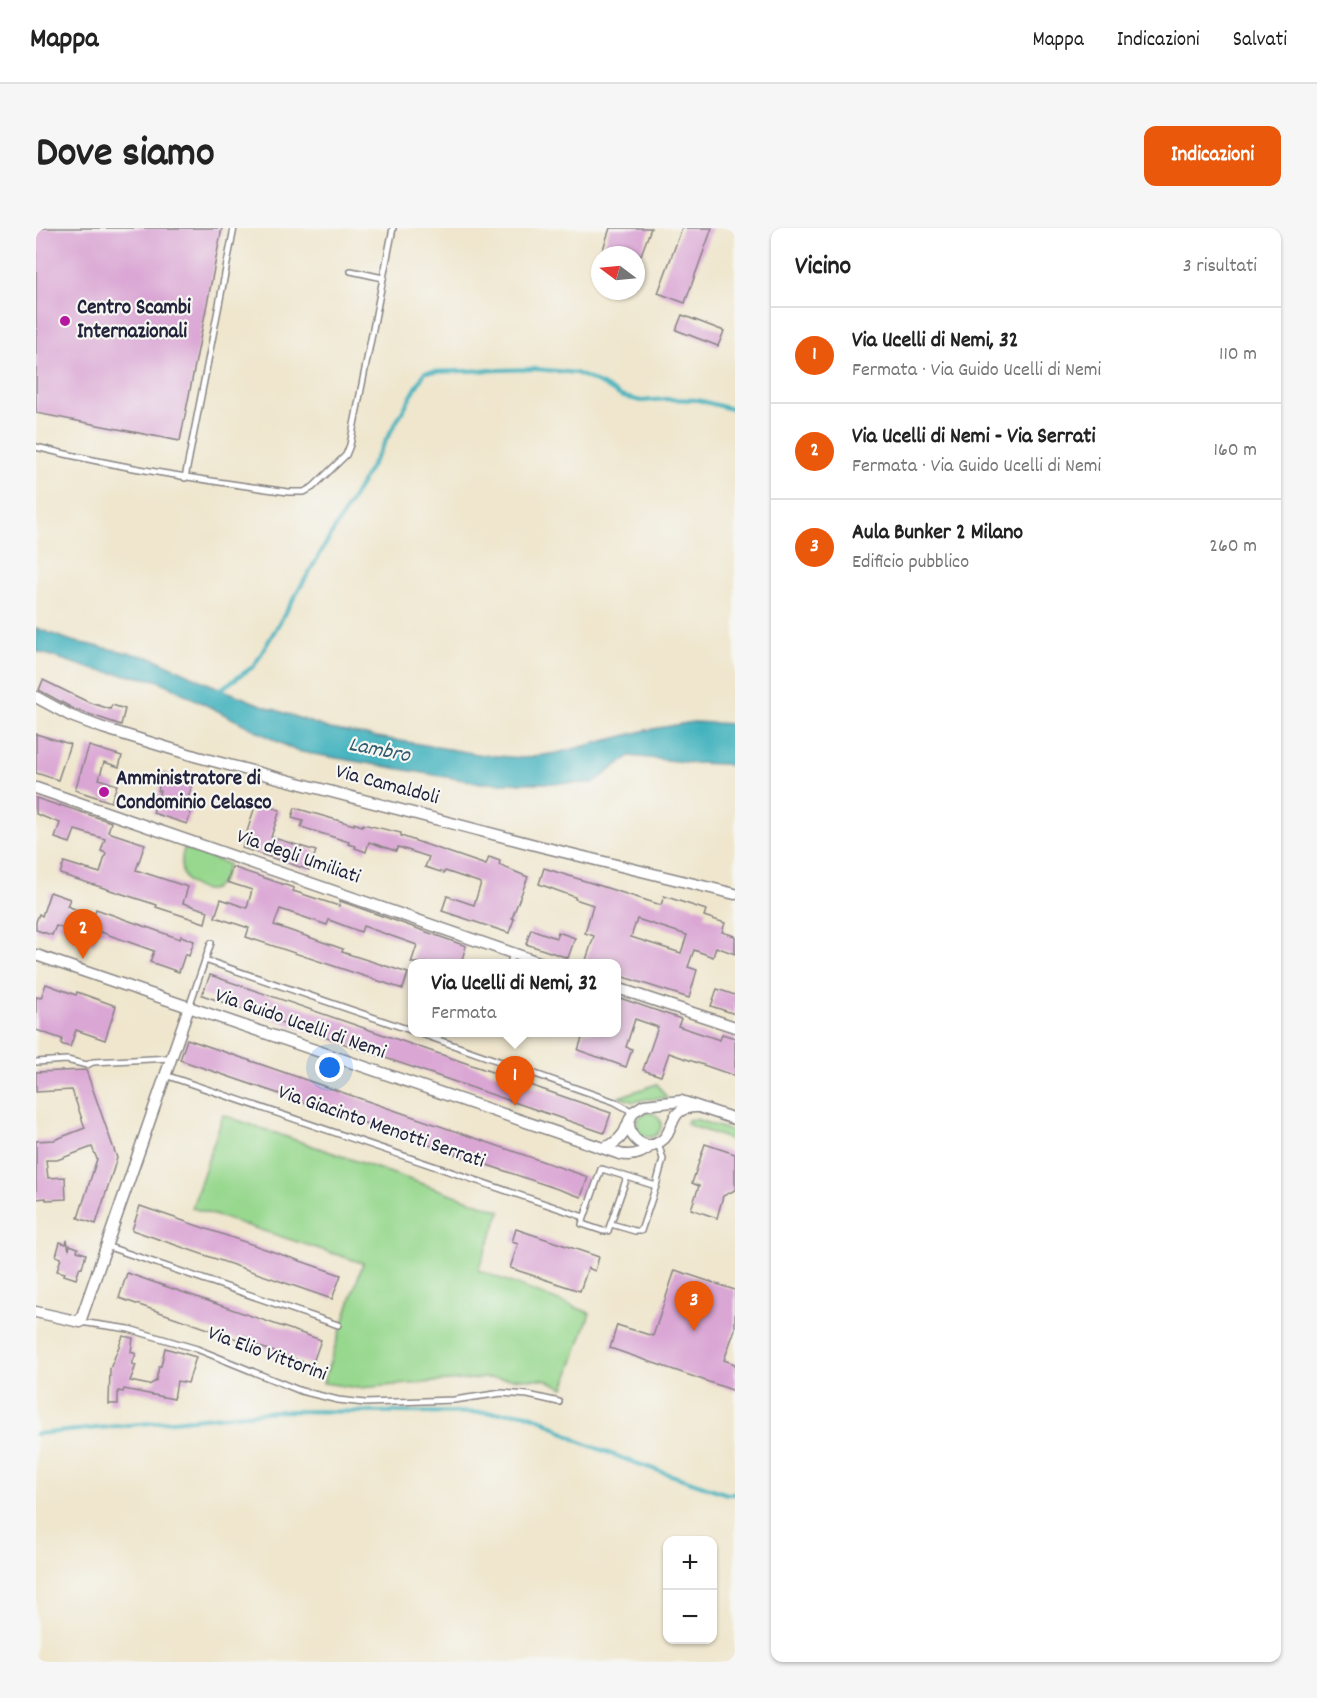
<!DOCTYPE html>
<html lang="it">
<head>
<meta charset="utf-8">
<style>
	body { margin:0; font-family:Dekko,sans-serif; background:#f6f6f6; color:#222 }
	.controls { position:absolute; right:18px; bottom:18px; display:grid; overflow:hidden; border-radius:12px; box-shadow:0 2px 4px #0004 }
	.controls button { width:54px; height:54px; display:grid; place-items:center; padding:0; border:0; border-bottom:2px solid #e0e0e0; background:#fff; color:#222; font:30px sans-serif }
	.compass { position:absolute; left:555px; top:18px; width:54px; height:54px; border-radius:50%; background:#fff; box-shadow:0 2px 4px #0004; rotate:286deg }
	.you { position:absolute; left:294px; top:840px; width:21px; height:21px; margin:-15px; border:4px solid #fff; border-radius:50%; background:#1a73e8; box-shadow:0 0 0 9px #1a73e833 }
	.badge { display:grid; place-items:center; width:39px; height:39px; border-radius:50%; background:#ea580c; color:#fff; font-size:20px; font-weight:700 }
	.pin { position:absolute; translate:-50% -50px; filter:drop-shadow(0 2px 3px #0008) }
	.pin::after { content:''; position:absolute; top:32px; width:21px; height:18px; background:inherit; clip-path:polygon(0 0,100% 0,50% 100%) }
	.popup { position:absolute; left:372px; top:731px; width:213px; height:78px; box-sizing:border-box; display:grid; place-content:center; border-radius:12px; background:#fff; filter:drop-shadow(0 2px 4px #0005); font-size:20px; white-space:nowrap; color:#767676 }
	.popup b { font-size:22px; color:#222 }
	.popup::after { content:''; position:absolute; left:50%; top:100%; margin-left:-12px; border:12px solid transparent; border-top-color:#fff }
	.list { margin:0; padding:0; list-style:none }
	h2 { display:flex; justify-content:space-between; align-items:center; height:78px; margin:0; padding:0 24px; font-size:26px }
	h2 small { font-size:20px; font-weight:400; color:#767676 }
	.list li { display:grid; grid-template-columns:39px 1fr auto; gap:18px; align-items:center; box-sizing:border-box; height:96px; padding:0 24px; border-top:2px solid #e0e0e0 }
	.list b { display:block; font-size:22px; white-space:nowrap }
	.list p { margin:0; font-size:20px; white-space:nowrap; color:#767676 }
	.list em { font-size:20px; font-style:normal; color:#767676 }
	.map { position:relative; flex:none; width:699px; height:1434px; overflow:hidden; border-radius:12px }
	header { display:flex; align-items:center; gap:36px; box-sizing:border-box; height:84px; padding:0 30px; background:#fff; border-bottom:2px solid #e0e0e0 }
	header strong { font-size:28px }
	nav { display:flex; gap:33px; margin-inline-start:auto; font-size:21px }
	.intro { display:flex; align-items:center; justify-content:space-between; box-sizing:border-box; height:144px; padding:0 36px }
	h1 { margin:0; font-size:42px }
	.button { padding:15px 27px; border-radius:12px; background:#ea580c; color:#fff; font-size:21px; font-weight:700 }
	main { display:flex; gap:36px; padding:0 36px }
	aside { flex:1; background:#fff; border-radius:12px; box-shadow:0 2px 4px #0004 }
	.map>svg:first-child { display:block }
</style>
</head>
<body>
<header>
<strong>Mappa</strong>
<nav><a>Mappa</a><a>Indicazioni</a><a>Salvati</a></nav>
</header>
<div class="intro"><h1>Dove siamo</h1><a class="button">Indicazioni</a></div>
<main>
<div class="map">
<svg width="699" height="1434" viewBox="0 0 699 1434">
	<rect width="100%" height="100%" fill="#f6f6f2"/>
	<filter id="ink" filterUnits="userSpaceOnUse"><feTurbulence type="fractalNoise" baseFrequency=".0167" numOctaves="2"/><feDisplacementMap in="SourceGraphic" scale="12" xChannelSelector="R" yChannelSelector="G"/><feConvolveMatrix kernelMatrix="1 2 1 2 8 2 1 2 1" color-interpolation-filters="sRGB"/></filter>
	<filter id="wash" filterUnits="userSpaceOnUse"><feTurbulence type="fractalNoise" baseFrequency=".008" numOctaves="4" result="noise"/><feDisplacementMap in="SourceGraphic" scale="24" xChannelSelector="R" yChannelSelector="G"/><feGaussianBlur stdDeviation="1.35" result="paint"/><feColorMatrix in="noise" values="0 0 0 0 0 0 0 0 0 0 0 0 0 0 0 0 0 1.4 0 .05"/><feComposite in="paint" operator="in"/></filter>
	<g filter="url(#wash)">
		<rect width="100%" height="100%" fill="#efe6cd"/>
		<g fill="#97d88e" stroke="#5c7d64" stroke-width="1.5">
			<path d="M148 620 192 636C190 643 188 652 182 658 171 668 150 657 146 644 144 635 146 629 148 620Z"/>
			<path d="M621 856 631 870 611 871 598 874 583 869Z"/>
			<circle cx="613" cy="897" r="12"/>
			<path d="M187 887 465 983 442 1042 554 1085 528 1160 508 1151 450 1150 322 1160 287 1155 327 1035 156 980Z"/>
			<path d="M659 891 699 904V913L650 896 652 892Z"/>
		</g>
		<path fill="#43b2be" stroke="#326a7c" stroke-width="1.5" d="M0 400 36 413 117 430 171 455 220 475 294 501 448 527 488 530 521 525 611 502 657 494 699 496V540L689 536 657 535 594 528 557 555H445L260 523 121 452 59 442 0 423Z"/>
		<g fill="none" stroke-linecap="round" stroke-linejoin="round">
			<g stroke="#43b2be" stroke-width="4">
				<path d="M182 463 218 438 315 273 389 144 500 141 540 145 567 157 585 168 605 173 630 171 662 172 699 182"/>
				<path d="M0 1206 240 1183 488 1185 507 1192 542 1213 591 1232 691 1266H699"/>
			</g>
		</g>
		<g id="blocks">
			<g fill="#daa6d4" fill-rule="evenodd">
				<path d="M0 0H186L144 213 0 185Z"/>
				<path d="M574 0H615L605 27H565Z"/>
				<path d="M646 0H676L649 75 622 65Z"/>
				<path d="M646 87 688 103 682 118 640 102Z"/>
				<path d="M7 452 52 474 74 481 76 477 89 481 85 497 38 481 3 462Z"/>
				<path d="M0 506 34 516 22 552 0 545Z"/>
				<path d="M53 518 86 528 83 539 68 534 63 551 81 557 75 574 39 562Z"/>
				<path d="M127 545 157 554 150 577 157 579 151 596 117 585 124 563H122Z"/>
				<path d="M0 570 24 578V577L75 594 72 604 109 616 100 642 152 659 147 675 172 683 169 695 120 679 121 677 24 646 28 634 64 645 70 625 65 623 69 611 39 602 34 615 19 610 24 595 0 586Z"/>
				<path d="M220 575 244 582 235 609 280 623 273 642 206 620Z"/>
				<path d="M259 580 318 597V595L326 598 327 596 365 605V608L450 637 453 629 464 633 463 637 492 649 476 690 478 691 473 705 406 683 411 668 438 677 445 655 409 643 408 645 389 639 393 629 362 619 360 623 333 614 330 624 319 620 320 618 312 616 313 614 265 599 267 593 256 590Z"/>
				<path d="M196 639 258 660 257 663 303 678 304 673 430 718 425 735H375L381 717 327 698 325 704 293 692 291 697 244 681 238 697 307 721 306 724 372 745 367 761 210 709 213 700 179 689 185 671 211 680 216 662 191 654Z"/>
				<path d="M508 640 625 677 628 668 670 682 668 688 689 695 686 704 699 708V726L680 719 677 729 658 722 652 739 661 742 653 770 581 747V735H549L558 708 549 705 557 677 539 671V669L503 656ZM601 691 651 707 645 725 595 709Z"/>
				<path d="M14 664 34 671 31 678 58 688 60 681 144 711 145 708 158 713 153 728 149 726 143 744 114 734 118 723 62 703 58 715 46 711 48 708 20 698 16 707 0 702V694L3 686 6 688Z"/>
				<path d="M495 701 520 710 522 704 539 710 532 730 490 716Z"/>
				<path d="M174 747 575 885 568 905 166 767Z"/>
				<path d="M10 756 40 767 41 764 80 778 69 812 40 802 34 819 25 816 26 811 0 802V769L5 770Z"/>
				<path d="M681 761 699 767V786L675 778Z"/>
				<path d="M581 769 645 791 642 798 684 812 686 806 699 810V848L633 825 625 848 607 842 622 799 599 791 590 819 596 821 590 839 542 822 548 804H581Z"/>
				<path d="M151 811 552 949 545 969 144 832Z"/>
				<path d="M50 842 81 930 60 996 42 990 61 931 56 919 21 932H10L12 950 29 949 30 971 10 972V970L0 971V913L18 912 49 900 36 862 0 864V844Z"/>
				<path d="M669 916 699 926V962L687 968 681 990 655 981 663 958 656 955Z"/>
				<path d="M104 978 305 1047 296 1071 96 1002Z"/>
				<path d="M480 1001 563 1029 559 1043 552 1040 544 1063 474 1040 482 1016 476 1014Z"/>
				<path d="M31 1012 33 1022 34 1017 42 1020 41 1023 50 1026 46 1040 44 1039 40 1051 28 1047 29 1045 21 1043 25 1030 20 1028 24 1014 30 1016Z"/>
				<path d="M639 1042 699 1062V1101L688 1132 699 1136V1163L574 1120 581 1097 617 1108Z"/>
				<path d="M91 1045 285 1112 276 1137 83 1070Z"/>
				<path d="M87 1108 97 1110 95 1124 100 1126 96 1136 100 1137 94 1153 113 1157 120 1153 123 1138H125L129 1120 160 1129 152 1155 141 1153 138 1171 88 1161 87 1164 82 1163V1176H73L74 1141Z"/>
			</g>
		</g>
	</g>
	<g filter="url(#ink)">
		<use href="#blocks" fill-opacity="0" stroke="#888484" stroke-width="1.5"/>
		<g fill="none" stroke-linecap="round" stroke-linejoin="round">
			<defs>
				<g id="service">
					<path d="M315 43 347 50"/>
					<path d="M0 219C83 240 167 252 252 264H268L277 259 310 227 314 217 357 0"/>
					<path d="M149 250 198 0"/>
					<path d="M169 732 377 803"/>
					<path d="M474 736 477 725"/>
					<path d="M153 779 175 715"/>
					<path d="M380 804 579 874 597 884"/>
					<path d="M0 834 31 832 51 837 57 834 135 830"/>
					<path d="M129 847 548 989"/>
					<path d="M591 949 572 1003H567L546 996 565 941 569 942 620 958"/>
					<path d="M575 996 599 1003H605L620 958 627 931 622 915"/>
					<path d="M70 1018 302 1097"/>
					<path d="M44 1094 93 1101 161 1121 265 1163 302 1172 329 1175 418 1172 466 1165 492 1167 523 1174"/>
				</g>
				<g id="minor">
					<path d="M0 469 35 488 67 500 162 529 503 618 699 666"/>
					<path d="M0 560 508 736"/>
					<path d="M0 727 584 926C596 929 606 926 616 917"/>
					<path d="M581 760 699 799"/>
					<path d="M593 893C592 910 609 925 625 913 635 907 634 893 642 885 647 880 653 879 660 879"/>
					<path d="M567 920 575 917 583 911 588 905 597 884 608 877 645 873 699 891"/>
					<path d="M0 1084 44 1094 153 779"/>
				</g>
			</defs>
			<use href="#service" stroke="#888484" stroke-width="8"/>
			<use href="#minor" stroke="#888484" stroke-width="13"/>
			<use href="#service" stroke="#fff" stroke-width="5"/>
			<use href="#minor" stroke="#fff" stroke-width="10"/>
		</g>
	</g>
	<g fill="#b5179e" stroke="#f6f6f2" stroke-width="2">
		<circle cx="29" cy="93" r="6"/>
		<circle cx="68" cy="564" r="6"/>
	</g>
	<g text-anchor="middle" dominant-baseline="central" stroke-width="4.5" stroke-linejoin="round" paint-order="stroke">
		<g font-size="21" font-weight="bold" fill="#22223b" stroke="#f6f6f2" text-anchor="start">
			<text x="41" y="81">Centro Scambi<tspan x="41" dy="24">Internazionali</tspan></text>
			<text x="80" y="552">Amministratore di<tspan x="80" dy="24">Condominio Celasco</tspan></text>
		</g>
		<g font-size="21" fill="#22223b" stroke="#f6f6f2">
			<text transform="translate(351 558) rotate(15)">Via Camaldoli</text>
			<text transform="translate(262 630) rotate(19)">Via degli Umiliati</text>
			<text transform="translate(264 797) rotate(19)">Via Guido Ucelli di Nemi</text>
			<text transform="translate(345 900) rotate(19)">Via Giacinto Menotti Serrati</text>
			<text transform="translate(231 1127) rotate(20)">Via Elio Vittorini</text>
		</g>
		<g font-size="22" font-style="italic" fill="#2f5c6f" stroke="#f6f6f2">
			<text transform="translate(343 523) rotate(11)">Lambro</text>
		</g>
	</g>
</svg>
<div class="controls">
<button>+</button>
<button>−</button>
</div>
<svg class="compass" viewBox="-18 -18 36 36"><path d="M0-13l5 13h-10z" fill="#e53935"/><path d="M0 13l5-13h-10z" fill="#767676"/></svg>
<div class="you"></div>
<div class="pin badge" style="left:479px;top:878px">1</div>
<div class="popup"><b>Via Ucelli di Nemi, 32</b>Fermata</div>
<div class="pin badge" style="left:47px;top:731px">2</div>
<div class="pin badge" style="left:658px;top:1103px">3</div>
</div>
<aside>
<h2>Vicino<small>3 risultati</small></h2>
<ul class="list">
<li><span class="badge">1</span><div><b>Via Ucelli di Nemi, 32</b><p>Fermata · Via Guido Ucelli di Nemi</p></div><em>110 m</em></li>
<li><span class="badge">2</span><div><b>Via Ucelli di Nemi - Via Serrati</b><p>Fermata · Via Guido Ucelli di Nemi</p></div><em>160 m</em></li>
<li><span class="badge">3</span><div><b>Aula Bunker 2 Milano</b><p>Edificio pubblico</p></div><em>260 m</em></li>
</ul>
</aside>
</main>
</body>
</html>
